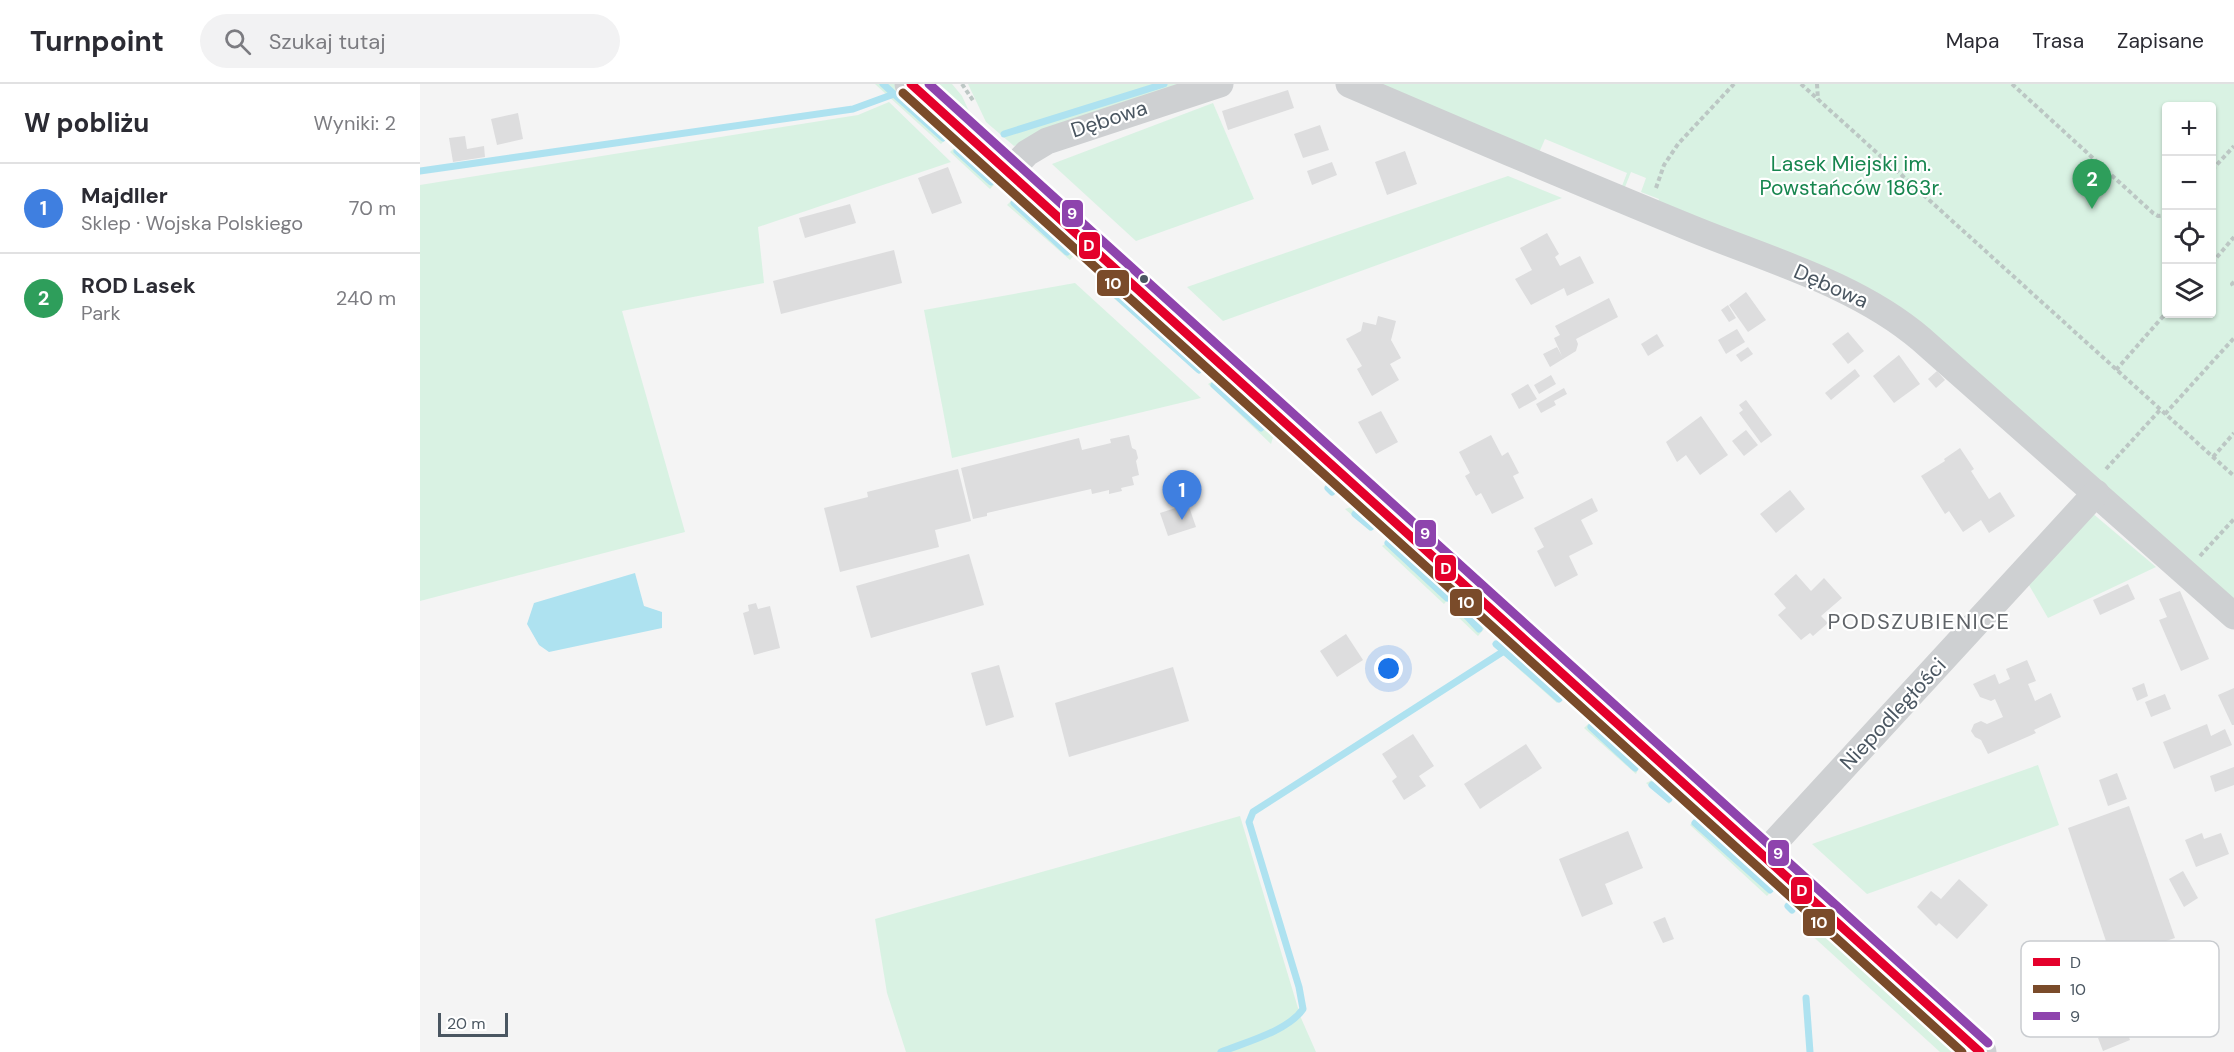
<!DOCTYPE html>
<html lang="pl">
<head>
<meta charset="utf-8">
<style>
	body { margin:0; font-family:"DM Sans",sans-serif; background:#f2f2f3; color:#2b2b33 }
	.controls { position:absolute; right:18px; top:18px; display:grid; overflow:hidden; border-radius:6px; box-shadow:0 2px 4px #0004 }
	.controls button { width:54px; height:54px; display:grid; place-items:center; padding:0; border:0; border-bottom:2px solid #e1e1e2; background:#fff; color:#2b2b33; font:30px sans-serif }
	.scale { position:absolute; left:18px; bottom:15px; width:70px; box-sizing:border-box; padding-left:6px; border:3px solid #4a5661; border-top:0; font-size:16px; line-height:21px; white-space:nowrap; color:#4a5661; -webkit-text-stroke:4px #fff; paint-order:stroke }
	.you { position:absolute; left:969px; top:585px; width:21px; height:21px; margin:-15px; border:4px solid #fff; border-radius:50%; background:#1a73e8; box-shadow:0 0 0 9px #1a73e833 }
	.badge { display:grid; place-items:center; width:39px; height:39px; border-radius:50%; background:#1a73e8; color:#fff; font-size:20px; font-weight:700 }
	.pin { position:absolute; translate:-50% -50px; filter:drop-shadow(0 2px 3px #0008) }
	.pin::after { content:''; position:absolute; top:32px; width:21px; height:18px; background:inherit; clip-path:polygon(0 0,100% 0,50% 100%) }
	.list { margin:0; padding:0; list-style:none }
	h2 { display:flex; justify-content:space-between; align-items:center; height:78px; margin:0; padding:0 24px; font-size:26px }
	h2 small { font-size:20px; font-weight:400; color:#7c7c81 }
	.list li { display:grid; grid-template-columns:39px 1fr auto; gap:18px; align-items:center; box-sizing:border-box; height:90px; padding:0 24px; border-top:2px solid #e1e1e2 }
	.list b { display:block; font-size:22px; white-space:nowrap }
	.list p { margin:0; font-size:20px; white-space:nowrap; color:#7c7c81 }
	.list em { font-size:20px; font-style:normal; color:#7c7c81 }
	.icon { flex:none; width:33px; height:33px; fill:none; stroke:currentColor; stroke-width:2; stroke-linecap:round; stroke-linejoin:round }
	.map { position:relative; flex:none; width:1814px; height:968px; overflow:hidden }
	header { display:flex; align-items:center; gap:36px; box-sizing:border-box; height:84px; padding:0 30px; background:#fff; border-bottom:2px solid #e1e1e2 }
	header strong { font-size:28px }
	nav { display:flex; gap:33px; margin-inline-start:auto; font-size:21px }
	.search { width:420px; height:54px; background:#f2f2f3; display:flex; align-items:center; gap:15px; box-sizing:border-box; padding:0 21px; border-radius:33px; color:#7c7c81; font-size:22px }
	main { display:flex }
	aside { flex:1; background:#fff }
	.map>svg:first-child { display:block }
</style>
</head>
<body>
<header>
<strong>Turnpoint</strong>
<div class="search"><svg class="icon" aria-label="search" viewBox="0 0 24 24"><circle cx="10" cy="10" r="6"/><path d="M15 15l6 6"/></svg>Szukaj tutaj</div>
<nav><a>Mapa</a><a>Trasa</a><a>Zapisane</a></nav>
</header>
<main>
<aside>
<h2>W pobliżu<small>Wyniki: 2</small></h2>
<ul class="list">
<li><span class="badge" style="background:#3f7fe0">1</span><div><b>Majdller</b><p>Sklep · Wojska Polskiego</p></div><em>70 m</em></li>
<li><span class="badge" style="background:#2e9e5b">2</span><div><b>ROD Lasek</b><p>Park</p></div><em>240 m</em></li>
</ul>
</aside>
<div class="map">
<svg width="1814" height="968" viewBox="0 0 1814 968">
	<rect width="100%" height="100%" fill="#f4f4f4"/>
	<g fill="#d9f2e3" fill-rule="evenodd">
		<path d="M455 0H474L527 49 526 55 521 60Z"/>
		<path d="M507 0H532L542 12 552 34 558 39 557 41Z"/>
		<path d="M548 0H778L594 62 566 38Z"/>
		<path d="M953 0H1814V519L1500 242 1237 120 1239 115 1221 108 1226 94 1211 88 1205 103 1202 102 1207 89 1125 55 1118 71ZM1746 22H1792V230H1746Z"/>
		<path d="M469 18 531 78 338 143 344 199 202 227 265 448 0 517V101L438 31Z"/>
		<path d="M793 19 834 115 716 157 632 80Z"/>
		<path d="M535 63H543L577 93 576 99 570 105 530 68Z"/>
		<path d="M1088 92 1142 114 803 237 767 203Z"/>
		<path d="M594 114 656 169 650 176 587 121Z"/>
		<path d="M687 197 784 281 779 290 678 200Z"/>
		<path d="M655 199 781 314 532 374 504 226Z"/>
		<path d="M799 294 854 350 851 360 788 300Z"/>
		<path d="M938 421 957 438 950 447 925 425Z"/>
		<path d="M1671 428 1736 483 1628 534 1606 496Z"/>
		<path d="M970 457 980 458 1032 511 1024 520 962 462Z"/>
		<path d="M1044 521 1069 539 1058 552 1036 531Z"/>
		<path d="M1082 550 1146 610 1137 619 1073 562Z"/>
		<path d="M1171 637 1219 674V683L1216 690 1164 644Z"/>
		<path d="M1618 681 1639 741 1447 810 1392 760Z"/>
		<path d="M1234 695H1241L1255 712 1249 720 1226 699Z"/>
		<path d="M820 732 881 934 896 968H486L467 909 455 835Z"/>
		<path d="M1278 733 1355 803 1347 812 1270 741Z"/>
		<path d="M1401 842 1541 968H1520L1387 847Z"/>
	</g>
	<path fill="#aee2f0" d="M215 489 224 522 242 528V544L129 568 119 561 107 540 114 519Z"/>
	<g fill="none" stroke-linecap="round" stroke-linejoin="round">
		<g stroke="#aee2f0" stroke-width="7">
			<path d="M463 0 474 10"/>
			<path d="M584 50 744 0"/>
			<path d="M537 67 571 98"/>
			<path d="M0 87 433 25 474 10 523 54"/>
			<path d="M594 119 647 168"/>
			<path d="M687 203 779 286"/>
			<path d="M794 301 841 344"/>
			<path d="M908 404 912 408"/>
			<path d="M935 430 951 443"/>
			<path d="M968 459 1027 514"/>
			<path d="M1043 528 1059 545"/>
			<path d="M1076 560 1139 615"/>
			<path d="M1171 643 1215 684"/>
			<path d="M1232 701 1249 715"/>
			<path d="M1275 739 1350 806"/>
			<path d="M1368 822 1372 826"/>
			<path d="M1386 914 1390 968"/>
			<path d="M801 968C826 958 868 947 883 925L879 903 829 738 833 728 1084 567"/>
		</g>
	</g>
	<g fill="#ddddde">
		<path d="M868 6 874 24 808 46 802 27Z"/>
		<path d="M98 29 103 55 77 61 71 35Z"/>
		<path d="M900 41 909 66 883 74 874 50Z"/>
		<path d="M45 52 47 65 64 62 65 73 33 78 29 54Z"/>
		<path d="M985 67 997 100 967 111 955 78Z"/>
		<path d="M912 78 917 91 892 101 887 87Z"/>
		<path d="M528 83 542 119 512 130 498 94Z"/>
		<path d="M430 120 436 139 385 154 379 134Z"/>
		<path d="M1127 149 1139 170 1135 173 1140 182 1160 172 1174 199 1147 212 1144 204 1111 221 1095 195 1112 186 1100 164Z"/>
		<path d="M474 166 482 199 361 230 353 197Z"/>
		<path d="M1326 208 1346 236 1328 248 1309 221Z"/>
		<path d="M1189 214 1198 233 1156 255 1158 260 1156 267 1130 283 1123 270 1137 263 1142 272 1134 254 1140 251 1135 242Z"/>
		<path d="M1308 221 1316 234 1309 238 1301 226Z"/>
		<path d="M958 232 976 237 971 256 981 274 970 280 979 296 952 312 937 285 942 282 926 255 941 247 943 238 956 241Z"/>
		<path d="M1317 245 1325 258 1306 270 1298 256Z"/>
		<path d="M1428 248 1444 267 1428 280 1412 260Z"/>
		<path d="M1237 250 1244 262 1228 272 1221 260Z"/>
		<path d="M1328 263 1333 270 1321 278 1316 271Z"/>
		<path d="M1479 271 1500 300 1474 319 1453 292Z"/>
		<path d="M1435 285 1440 292 1411 316 1405 309Z"/>
		<path d="M1517 287 1525 296 1516 304 1508 295Z"/>
		<path d="M1131 291 1136 300 1119 310 1114 301Z"/>
		<path d="M1108 300 1117 315 1099 325 1091 310Z"/>
		<path d="M1144 304 1147 310 1134 317 1136 321 1121 329 1116 320Z"/>
		<path d="M1326 316 1352 351 1341 359 1319 329 1323 326 1319 321Z"/>
		<path d="M961 327 978 358 956 370 938 338Z"/>
		<path d="M1281 332 1308 371 1280 391 1266 371 1257 378 1246 358Z"/>
		<path d="M1326 346 1338 361 1324 372 1312 357Z"/>
		<path d="M709 351 712 364 716 366 718 374 716 377 719 391 712 393 714 401 701 404 702 407 689 410V406L672 410 671 405 567 429V432L553 435 541 384 659 354 662 366 691 359 690 355Z"/>
		<path d="M1071 351 1082 372 1088 368 1099 389 1093 392 1104 414 1072 430 1061 409 1056 412 1045 392 1050 389 1039 368Z"/>
		<path d="M1540 364 1554 385 1551 387 1569 415 1580 408 1595 432 1569 449 1561 436 1543 448 1529 427 1525 430 1501 392 1525 377 1524 375Z"/>
		<path d="M538 385 551 437 515 446 519 463 420 488 404 424 448 413 447 408Z"/>
		<path d="M1370 406 1385 425 1356 449 1340 430Z"/>
		<path d="M1172 414 1178 427 1161 436 1173 460 1149 472 1158 491 1135 503 1117 467 1124 463 1114 444Z"/>
		<path d="M768 420 776 443 748 452 740 429Z"/>
		<path d="M549 470 564 521 451 554 436 502Z"/>
		<path d="M1376 490 1391 507 1404 494 1422 514 1401 532 1408 539 1393 552 1390 549 1381 556 1358 531 1366 524 1354 510Z"/>
		<path d="M1708 500 1715 515 1680 531 1673 516Z"/>
		<path d="M1760 507 1789 575 1761 587 1739 536 1747 533 1739 515Z"/>
		<path d="M336 519 338 525 350 522 360 564 334 571 323 529 329 527 328 521Z"/>
		<path d="M926 550 943 576 917 593 900 567Z"/>
		<path d="M1607 576 1616 597 1608 600 1615 617 1631 609 1641 633 1614 646 1616 649 1568 670 1561 656 1555 653 1551 647 1554 640 1561 637 1567 640 1583 633 1575 615 1571 617 1560 613 1553 600 1575 590 1579 600 1590 595 1586 585Z"/>
		<path d="M579 581 594 633 566 642 551 589Z"/>
		<path d="M753 583 769 637 649 673 635 619Z"/>
		<path d="M1724 599 1728 612 1717 617 1712 604Z"/>
		<path d="M1814 604V641H1812L1798 611Z"/>
		<path d="M1745 610 1751 625 1731 633 1725 618Z"/>
		<path d="M1787 640 1791 652 1805 645 1812 661 1754 685 1743 658Z"/>
		<path d="M993 650 1014 682 999 692 1006 702 984 716 972 697 977 693 962 670Z"/>
		<path d="M1106 660 1122 684 1060 725 1044 700Z"/>
		<path d="M1814 683V701L1795 708 1790 692Z"/>
		<path d="M1697 689 1707 715 1688 722 1679 696Z"/>
		<path d="M1709 722 1755 854 1692 875 1648 744Z"/>
		<path d="M1208 747 1223 784 1185 800 1193 820 1162 833 1139 775Z"/>
		<path d="M1782 749 1784 755 1801 749 1809 770 1776 783 1765 756Z"/>
		<path d="M1763 787 1778 814 1764 823 1749 795Z"/>
		<path d="M1539 795 1568 821 1537 855 1519 839 1516 842 1497 823 1511 807 1521 815Z"/>
		<path d="M1245 833 1254 855 1243 859 1233 838Z"/>
		<path d="M1703 938 1710 956 1683 967 1678 954 1683 952 1681 946Z"/>
	</g>
	<g fill="none" stroke-linecap="round" stroke-linejoin="round">
		<g stroke="#bcc7c4" stroke-width="4" stroke-dasharray="4.5 3" stroke-linecap="butt">
			<path d="M542 0 554 18"/>
			<path d="M1381 0 1814 392"/>
			<path d="M1397 0 1398 16"/>
			<path d="M1592 0 1733 129 1738 132 1746 131"/>
			<path d="M1792 86 1814 62"/>
			<path d="M1236 104 1244 81 1258 60 1314 0"/>
			<path d="M1792 179 1814 153"/>
			<path d="M1814 198 1812 200 1814 203"/>
			<path d="M1696 286 1746 229"/>
			<path d="M1745 330 1814 254"/>
			<path d="M1793 373 1814 349"/>
			<path d="M1686 385 1740 326"/>
			<path d="M1780 472 1814 435"/>
		</g>
		<g stroke="#ced0d2" stroke-width="27">
			<path d="M929 0C1043 49 1158 98 1273 145 1349 176 1438 201 1501 255L1814 532"/>
			<path d="M589 88 607 69 627 57 800 0"/>
			<path d="M1343 771 1676 409"/>
		</g>
		<path stroke="#ced0d2" stroke-width="33" d="M491 0 1560 968"/>
		<defs>
			<path id="bus-1" d="M491 0 1560 968"/>
			<path id="bus-2" d="M483 9 1542 968"/>
			<path id="bus-3" d="M509 0 1568 959"/>
		</defs>
		<use href="#bus-1" stroke="#fff" stroke-width="14"/>
		<use href="#bus-2" stroke="#fff" stroke-width="14"/>
		<use href="#bus-3" stroke="#fff" stroke-width="14"/>
		<use href="#bus-1" stroke="#e4002b" stroke-width="9"/>
		<use href="#bus-2" stroke="#7a4b2a" stroke-width="9"/>
		<use href="#bus-3" stroke="#8e44ad" stroke-width="9"/>
	</g>
	<circle fill="#4a5661" stroke="#fff" stroke-width="2" cx="724" cy="195" r="5"/>
	<g text-anchor="middle" dominant-baseline="central" stroke-width="4.5" stroke-linejoin="round" paint-order="stroke">
		<g font-size="21" fill="#4a5661" stroke="#fff">
			<text transform="translate(689 35) rotate(-18)">Dębowa</text>
			<text transform="translate(1411 202) rotate(24)">Dębowa</text>
			<text transform="translate(1473 630) rotate(-47)">Niepodległości</text>
		</g>
		<g font-size="21" fill="#17864f" stroke="#fff">
			<text x="1431" y="80">Lasek Miejski im.<tspan x="1431" dy="24">Powstańców 1863r.</tspan></text>
		</g>
		<g font-size="22" letter-spacing="1.5" fill="#5f6368" stroke="#fff">
			<text x="1499" y="537">PODSZUBIENICE</text>
		</g>
	</g>
	<rect x="1601" y="857" width="198" height="96" rx="9" fill="#fff" stroke="#c9ccd0" stroke-width="1.5"/>
	<rect x="1613" y="874" width="27" height="8" fill="#e4002b"/>
	<rect x="1613" y="901" width="27" height="8" fill="#7a4b2a"/>
	<rect x="1613" y="928" width="27" height="8" fill="#8e44ad"/>
	<g font-size="16" fill="#4a5661">
		<text x="1650" y="884">D</text>
		<text x="1650" y="911">10</text>
		<text x="1650" y="938">9</text>
	</g>
	<g stroke="#fff" stroke-width="2">
		<rect x="641" y="115" width="23" height="29" rx="6" fill="#8e44ad"/>
		<rect x="658" y="147" width="23" height="29" rx="6" fill="#e4002b"/>
		<rect x="676" y="185" width="34" height="28" rx="6" fill="#7a4b2a"/>
		<rect x="994" y="435" width="23" height="29" rx="6" fill="#8e44ad"/>
		<rect x="1014" y="470" width="23" height="28" rx="6" fill="#e4002b"/>
		<rect x="1029" y="504" width="34" height="29" rx="6" fill="#7a4b2a"/>
		<rect x="1347" y="755" width="23" height="28" rx="6" fill="#8e44ad"/>
		<rect x="1370" y="792" width="23" height="29" rx="6" fill="#e4002b"/>
		<rect x="1382" y="824" width="34" height="29" rx="6" fill="#7a4b2a"/>
	</g>
	<g font-size="16" text-anchor="middle" font-weight="bold" fill="#fff">
		<text x="652" y="135">9</text>
		<text x="669" y="167">D</text>
		<text x="693" y="205">10</text>
		<text x="1005" y="455">9</text>
		<text x="1026" y="490">D</text>
		<text x="1046" y="524">10</text>
		<text x="1358" y="775">9</text>
		<text x="1382" y="812">D</text>
		<text x="1399" y="844">10</text>
	</g>
</svg>
<div class="controls">
<button>+</button>
<button>−</button>
<button><svg class="icon" aria-label="locate" viewBox="0 0 24 24"><circle cx="12" cy="12" r="6"/><path d="M12 2v4M12 18v4M2 12h4M18 12h4"/></svg></button>
<button><svg class="icon" aria-label="layers" viewBox="0 0 24 24"><path d="M12 4l9 5-9 5-9-5zM3 14l9 5 9-5"/></svg></button>
</div>
<div class="scale">20 m</div>
<div class="you"></div>
<div class="pin badge" style="left:762px;top:436px;background:#3f7fe0">1</div>
<div class="pin badge" style="left:1672px;top:125px;background:#2e9e5b">2</div>
</div>
</main>
</body>
</html>
